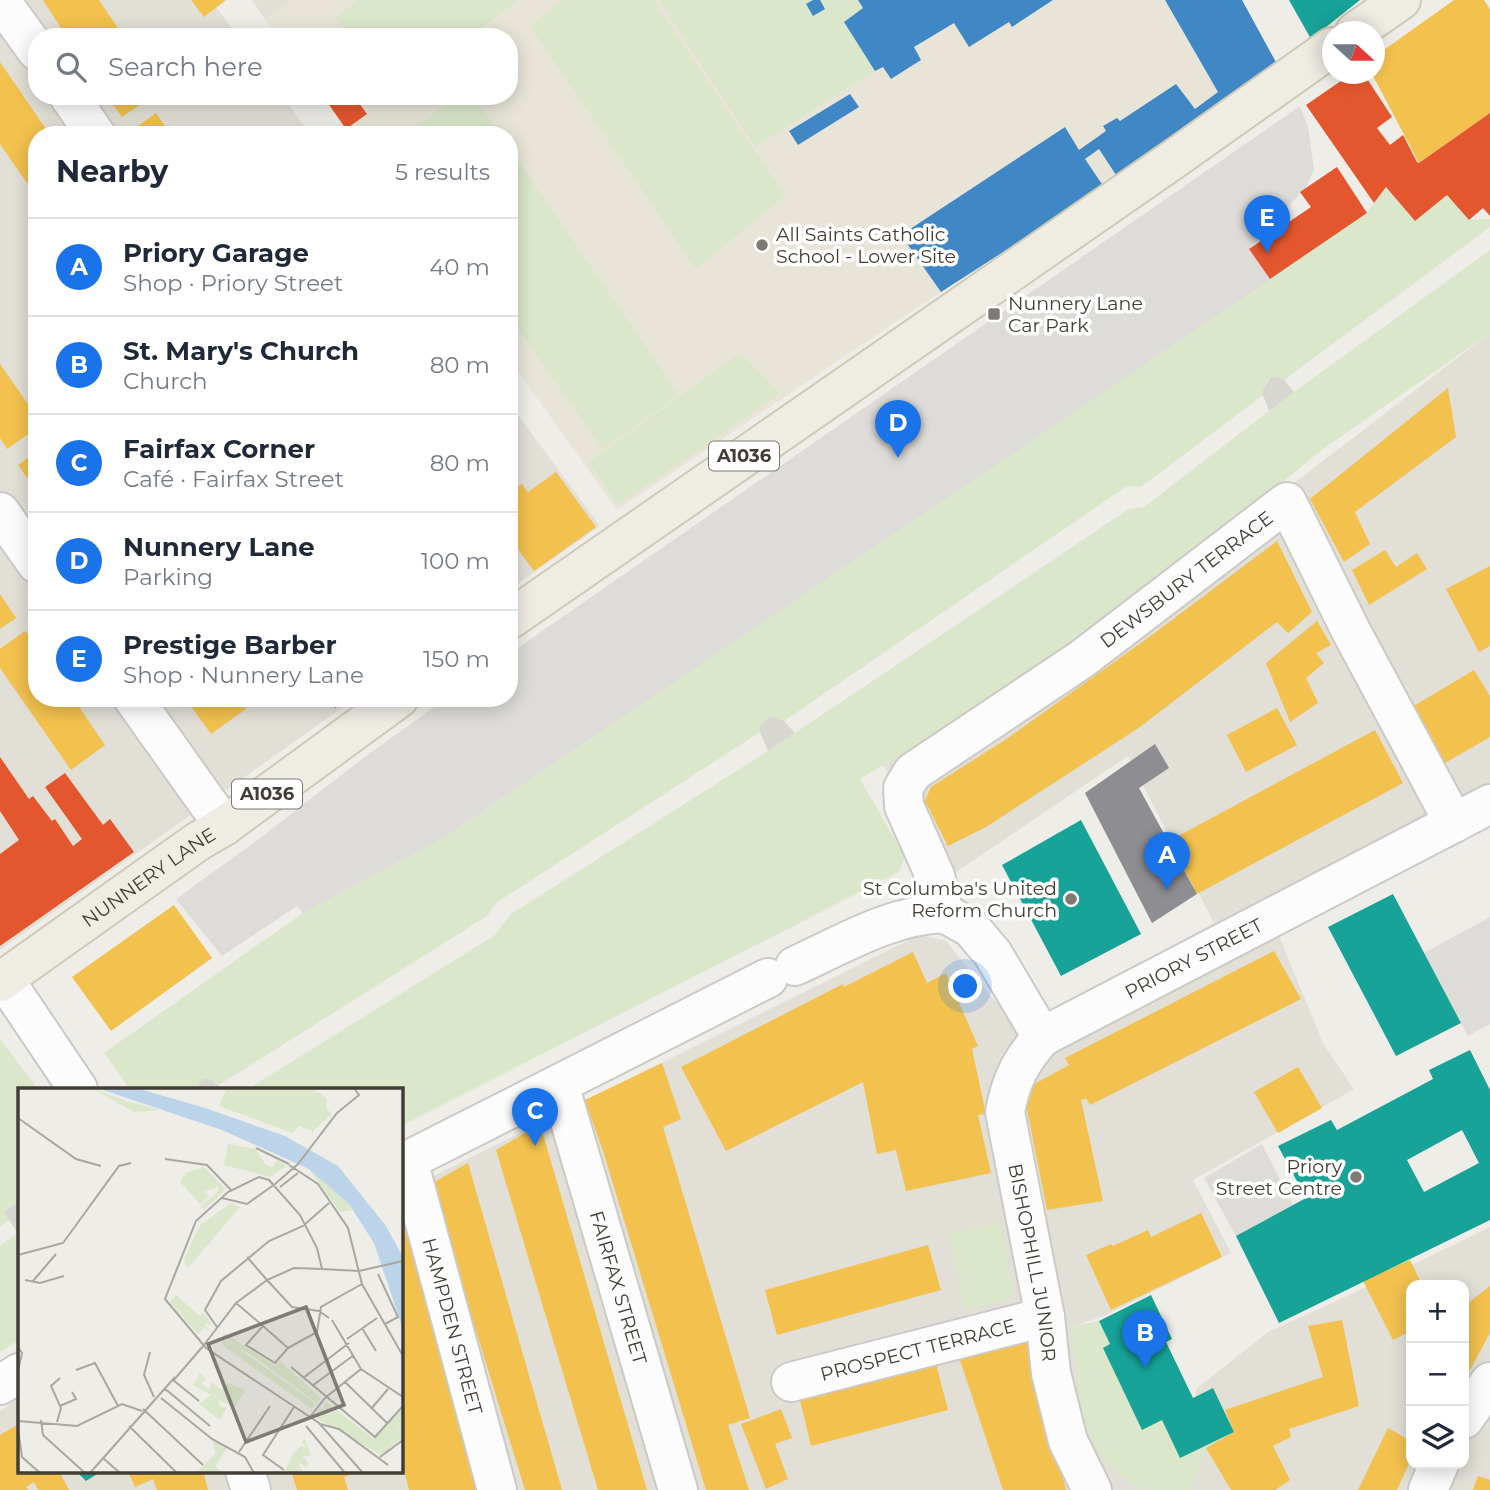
<!DOCTYPE html>
<html lang="en">
<head>
<meta charset="utf-8">
<style>
	body { margin:0; font-family:Montserrat,sans-serif; background:#f2f2f3; color:#1f2937 }
	.controls { position:absolute; right:21px; bottom:21px; display:grid; overflow:hidden; border-radius:14px; box-shadow:0 4px 18px #0003 }
	.controls button { width:63px; height:63px; display:grid; place-items:center; padding:0; border:0; border-bottom:2px solid #e0e1e3; background:#fff; color:#1f2937; font:35px sans-serif }
	.compass { position:absolute; left:1322px; top:21px; width:63px; height:63px; border-radius:50%; background:#fff; box-shadow:0 4px 18px #0003; rotate:111deg }
	.you { position:absolute; left:966px; top:987px; width:24px; height:24px; margin:-18px; border:5px solid #fff; border-radius:50%; background:#1a73e8; box-shadow:0 0 0 10px #1a73e833 }
	.badge { display:grid; place-items:center; width:46px; height:46px; border-radius:50%; background:#1a73e8; color:#fff; font-size:23px; font-weight:700 }
	.pin { position:absolute; translate:-50% -58px; filter:drop-shadow(0 2px 4px #0008) }
	.pin::after { content:''; position:absolute; top:37px; width:24px; height:21px; background:inherit; clip-path:polygon(0 0,100% 0,50% 100%) }
	.list { margin:0; padding:0; list-style:none }
	h2 { display:flex; justify-content:space-between; align-items:center; height:91px; margin:0; padding:0 28px; font-size:30px }
	h2 small { font-size:23px; font-weight:400; color:#747a83 }
	.list li { display:grid; grid-template-columns:46px 1fr auto; gap:21px; align-items:center; box-sizing:border-box; height:98px; padding:0 28px; border-top:2px solid #e0e1e3 }
	.list b { display:block; font-size:26px; white-space:nowrap }
	.list p { margin:0; font-size:23px; white-space:nowrap; color:#747a83 }
	.list em { font-size:23px; font-style:normal; color:#747a83 }
	.icon { flex:none; width:38px; height:38px; fill:none; stroke:currentColor; stroke-width:2; stroke-linecap:round; stroke-linejoin:round }
	.map { position:relative; flex:none; width:1490px; height:1490px; overflow:hidden }
	.search { position:absolute; background:#fff; box-shadow:0 4px 18px #0003; left:28px; top:28px; width:490px; height:77px; display:flex; align-items:center; gap:18px; box-sizing:border-box; padding:0 24px; border-radius:28px; color:#747a83; font-size:26px }
	.panel { position:absolute; background:#fff; box-shadow:0 4px 18px #0003; left:28px; top:126px; width:490px; height:581px; border-radius:28px }
	.map>svg:first-child { display:block }
</style>
</head>
<body>
<div class="map">
<svg width="1490" height="1490" viewBox="0 0 1490 1490">
	<rect width="100%" height="100%" fill="#eeede8"/>
	<g fill="#e1dfd6" fill-rule="evenodd">
		<path d="M0 0H211L238 37H37V96H282L311 135H37V698H356L0 950Z"/>
		<path d="M252 0H292L265 19Z"/>
		<path d="M1490 333V783L1264 900 1324 1045 1354 1089 1193 1180 1231 1253 1104 1316 1073 1326 1121 1474 1141 1490H0V1411L19 1399V1471H401V1192L919 935 946 941 994 1000 1022 1017H1046L1214 923 1128 756 950 876 883 765 1084 644Z"/>
		<path d="M509 403 600 526 509 590Z"/>
		<path d="M1490 1227V1490H1186L1196 1389 1268 1332 1354 1293ZM1411 1285H1464V1464H1411Z"/>
	</g>
	<path fill="#e8e5d8" d="M292 0H1242L1278 66 1118 178 915 309 617 510 509 359V135H350L322 96H509V37H278L265 19Z"/>
	<g fill="#dae7ca">
		<path d="M358 0H518L470 37H351L336 17Z"/>
		<path d="M562 0H653L785 196 696 269 530 26Z"/>
		<path d="M659 0H858L863 8 844 22 875 71 755 147Z"/>
		<path d="M458 96H474L500 135H404Z"/>
		<path d="M509 148 679 395 603 449 509 316Z"/>
		<path d="M1386 187 1415 221 1447 195 1469 220 1490 219V227L1284 380 1270 378 1266 382 1263 395 1141 487 1127 486 784 721 770 716 761 726 760 732 496 903 487 916 219 1085 210 1079H203L194 1089H130L104 1053 303 913 442 839 1367 213Z"/>
		<path d="M1490 250V333L1323 449 1084 644 860 779 905 857 899 872 401 1126V1089H248L495 935 511 914 768 751 1129 509 1144 507 1294 392Z"/>
		<path d="M740 353 780 394 618 505 589 462Z"/>
		<path d="M0 1039 38 1089H19V1201L4 1212 9 1220 0 1227Z"/>
		<path d="M1000 1222 1013 1291 1008 1299 965 1310 949 1234Z"/>
		<path d="M19 1232V1340L0 1352V1246Z"/>
		<path d="M1099 1321 1110 1344 1103 1348 1142 1430 1162 1420 1206 1448 1191 1490H1141L1121 1474 1096 1449 1078 1407 1073 1326Z"/>
	</g>
	<g fill="#dddcd8">
		<path d="M1300 106 1308 127 1314 169 1307 186 1249 249 1271 279 442 839 303 913 297 906 222 956 176 899 255 842 366 756 447 698H509V654Z"/>
		<path d="M1490 917V1024L1468 1036 1424 953Z"/>
		<path d="M1262 1144 1293 1205 1236 1236 1204 1178Z"/>
	</g>
	<g fill="#f2c14e">
		<path d="M43 0H99L124 37H67Z"/>
		<path d="M191 0H226L204 17Z"/>
		<path d="M1454 0H1484L1490 9V113L1419 163 1372 74H1374V57Z"/>
		<path d="M0 62 50 135H37V191L34 193 0 144Z"/>
		<path d="M107 96H153L122 117Z"/>
		<path d="M156 113 171 135H126Z"/>
		<path d="M0 364 37 417V428L7 449 0 438Z"/>
		<path d="M1448 388 1456 437 1355 512 1370 544 1344 562 1310 499Z"/>
		<path d="M37 451V491L18 465Z"/>
		<path d="M556 472 596 527 534 571 509 537V493L522 484 528 492Z"/>
		<path d="M1277 541 1312 612 1288 633 1277 622 1140 727 986 827 948 846 925 801 931 787 1008 738 1152 635Z"/>
		<path d="M1385 550 1396 567 1417 553 1427 569 1369 605 1352 570Z"/>
		<path d="M1490 566V646L1479 652 1446 589Z"/>
		<path d="M0 594 16 618 0 629Z"/>
		<path d="M1317 621 1331 645 1316 653 1324 663 1306 678 1318 703 1290 722 1266 663Z"/>
		<path d="M25 631 37 647V698H73L105 745 71 770 0 668V649Z"/>
		<path d="M1474 670 1490 696V737L1445 763 1412 707Z"/>
		<path d="M185 698H238L246 709 211 734Z"/>
		<path d="M1277 708 1297 745 1246 772 1227 735Z"/>
		<path d="M1375 730 1403 783 1197 894 1169 841Z"/>
		<path d="M174 905 212 958 111 1031 72 977Z"/>
		<path d="M1274 951 1301 999 1090 1105 1086 1098 1081 1100 1103 1201 1047 1210 1025 1099 1031 1086 1069 1065 1065 1058Z"/>
		<path d="M913 952 927 983 946 973 978 1046 972 1049 986 1114 978 1115 991 1173 906 1191 896 1150 877 1154 863 1082 726 1151 681 1067 843 984 844 987Z"/>
		<path d="M662 1063 681 1119 663 1127 750 1418 728 1425 749 1490H706L604 1154 585 1100Z"/>
		<path d="M1298 1067 1322 1108 1278 1133 1254 1092Z"/>
		<path d="M540 1124 647 1490H598L496 1150Z"/>
		<path d="M468 1163 562 1490H525L431 1184Z"/>
		<path d="M401 1206 480 1490H409L401 1457Z"/>
		<path d="M1201 1213 1222 1257 1111 1310 1086 1255 1111 1244 1113 1246 1148 1230 1151 1237Z"/>
		<path d="M928 1245 941 1290 777 1335 765 1290Z"/>
		<path d="M1410 1260 1422 1285H1411V1331L1393 1340 1363 1281Z"/>
		<path d="M1490 1286V1333L1464 1381V1306Z"/>
		<path d="M1342 1320 1359 1406 1289 1429 1291 1437 1273 1446 1290 1480 1275 1490H1231L1206 1448 1234 1432 1225 1410 1323 1377 1308 1326Z"/>
		<path d="M1027 1337 1066 1490H1003L958 1354Z"/>
		<path d="M935 1360 948 1410 811 1446 799 1396Z"/>
		<path d="M781 1409 792 1438 775 1444 788 1479 766 1489 741 1424Z"/>
		<path d="M19 1424V1471H59L69 1490H38L34 1482 26 1487 28 1490H0V1435Z"/>
		<path d="M1388 1428 1411 1441V1459L1397 1490H1358Z"/>
		<path d="M128 1471H203L208 1490H157L153 1479 135 1487Z"/>
		<path d="M291 1471H361L344 1477 348 1490H297Z"/>
		<path d="M1478 1476 1490 1480V1490H1473Z"/>
	</g>
	<g fill="#e4572e">
		<path d="M1351 74H1364L1392 117 1377 128 1390 145 1403 135 1417 162 1419 163 1490 113V216L1483 208 1469 220 1447 195 1415 221 1386 187 1374 203 1306 105Z"/>
		<path d="M323 96H354L367 114 346 129Z"/>
		<path d="M1337 167 1367 213 1270 279 1249 249 1311 207 1300 192Z"/>
		<path d="M0 757 29 799 33 796 52 821 55 819 73 846 82 839 45 787 65 773 103 825 110 819 134 852 0 946V854L19 840 0 811Z"/>
	</g>
	<path fill="#7b5ea7" d="M328 698H349L335 708Z"/>
	<g fill="#3f88c5">
		<path d="M813 0H820L825 9 813 16 806 4Z"/>
		<path d="M858 0H1053L1012 27 1009 22 969 47 954 23 914 47 921 60 891 79 883 67 875 71 844 22 863 8Z"/>
		<path d="M1165 0H1242L1278 66 1118 178 1099 149 1085 159 1104 187 941 292 901 235 1065 127 1079 150 1106 131 1103 126 1117 118 1120 121 1176 84 1195 109 1218 92Z"/>
		<path d="M850 94 859 107 798 145 789 131Z"/>
	</g>
	<g fill="#17a398" fill-rule="evenodd">
		<path d="M1289 0H1360L1311 39Z"/>
		<path d="M1081 820 1141 934 1061 976 1002 865Z"/>
		<path d="M1393 894 1461 1023 1396 1056 1328 927Z"/>
		<path d="M1470 1050 1490 1090V1220L1279 1323 1236 1236 1306 1198 1278 1146 1331 1120 1337 1130 1433 1079 1429 1070ZM1462 1130 1479 1163 1424 1192 1407 1160Z"/>
		<path d="M1151 1295 1172 1339 1166 1342 1193 1398 1213 1388 1234 1432 1180 1458 1162 1420 1142 1430 1103 1348 1110 1344 1099 1321Z"/>
		<path d="M76 1471H102L86 1481Z"/>
	</g>
	<path fill="#8d8d92" d="M1155 744 1169 768 1139 788 1197 894 1152 923 1085 793Z"/>
	<g fill="#d7d6d1">
		<path d="M1277 377 1284 380 1294 392 1269 411 1263 395V389L1270 378Z"/>
		<path d="M770 716 784 721 795 733 768 751 760 732V726Z"/>
		<path d="M203 1079H210L223 1089H194Z"/>
		<path d="M19 1201V1235L4 1212Z"/>
	</g>
	<g fill="none" stroke-linecap="round" stroke-linejoin="round">
		<defs>
			<g id="minor">
				<path d="M0 0 37 51"/>
				<path d="M69 96 96 135"/>
				<path d="M0 512 37 564"/>
				<path d="M133 698 224 826"/>
				<path id="s1" d="M944 913 935 876 904 806 903 788 913 772 1082 659 1287 502 1351 631 1454 823"/>
				<path id="s2" d="M944 913 971 928 993 954 1042 1037 1490 804"/>
				<path d="M795 966C843 944 891 915 944 913"/>
				<path d="M4 979 78 1089"/>
				<path id="s3" d="M1042 1037C1020 1062 1011 1080 1005 1112L1045 1317 1051 1373 1068 1441 1092 1490"/>
				<path id="s4" d="M559 1084 678 1490"/>
				<path id="s5" d="M408 1160 497 1490"/>
				<path d="M401 1164 768 978"/>
				<path id="s6" d="M791 1382 1045 1317"/>
				<path d="M0 1385 19 1373"/>
				<path d="M1464 1419 1490 1382"/>
				<path d="M245 1471 251 1490"/>
				<path d="M1428 1490 1439 1464"/>
			</g>
			<g id="primary">
				<path d="M1355 32 1401 0"/>
				<path d="M509 620 1174 159 1332 47"/>
				<path id="s7" d="M0 982 197 842 224 826 399 698"/>
			</g>
		</defs>
		<use href="#minor" stroke="#cccac6" stroke-width="42"/>
		<use href="#primary" stroke="#cfc9b7" stroke-width="42"/>
		<use href="#minor" stroke="#fcfcfc" stroke-width="38"/>
		<use href="#primary" stroke="#efece4" stroke-width="38"/>
	</g>
	<g fill="#7f7b74" stroke="#fff" stroke-width="2.5">
		<circle cx="762" cy="245" r="7"/>
		<rect x="987" y="307" width="14" height="14" rx="3.5"/>
		<circle cx="1071" cy="899" r="7"/>
		<circle cx="1356" cy="1177" r="7"/>
	</g>
	<g text-anchor="middle" dominant-baseline="central" stroke-width="7" stroke-linejoin="round" paint-order="stroke">
		<g fill="#fff" stroke="#7b7872" stroke-width="2">
			<rect x="709" y="441.5" width="70" height="29" rx="5"/>
			<rect x="232" y="779.5" width="70" height="29" rx="5"/>
		</g>
		<g font-size="18" font-weight="bold" fill="#433e35">
			<text x="744" y="456">A1036</text>
			<text x="267" y="794">A1036</text>
		</g>
		<g font-size="19" fill="#433e35" stroke="#fff" text-anchor="start">
			<text x="776" y="234">All Saints Catholic<tspan x="776" dy="22">School - Lower Site</tspan></text>
			<text x="1008" y="303">Nunnery Lane<tspan x="1008" dy="22">Car Park</tspan></text>
			<text x="1057" y="888" text-anchor="end">St Columba's United<tspan x="1057" dy="22">Reform Church</tspan></text>
			<text x="1342" y="1166" text-anchor="end">Priory<tspan x="1342" dy="22">Street Centre</tspan></text>
		</g>
		<g font-size="19" fill="#433e35" stroke="#fff">
			<text stroke="none"><textPath href="#s1" startOffset="486">DEWSBURY TERRACE</textPath></text>
			<text stroke="none"><textPath href="#s7" startOffset="182">NUNNERY LANE</textPath></text>
			<text stroke="none"><textPath href="#s2" startOffset="332">PRIORY STREET</textPath></text>
			<text stroke="none"><textPath href="#s3" startOffset="238">BISHOPHILL JUNIOR</textPath></text>
			<text stroke="none"><textPath href="#s4" startOffset="212">FAIRFAX STREET</textPath></text>
			<text stroke="none"><textPath href="#s5" startOffset="172">HAMPDEN STREET</textPath></text>
			<text stroke="none"><textPath href="#s6" startOffset="131">PROSPECT TERRACE</textPath></text>
		</g>
	</g>
	<g transform="translate(18 1088)">
		<rect width="385" height="385" fill="#eeede8"/>
		<path d="M73 0 108 13 143 22 116 24ZM209 0H299L294 6 300 4 309 11 308 20 314 26 295 43 294 50V43L281 38 274 45 201 18ZM210 56 237 61 248 77 255 79 259 72 268 78 252 89 206 77ZM186 79 208 101 186 122 183 118 200 103V98L186 104 191 108 182 116 162 94 168 85ZM291 81 331 116 334 122 322 124ZM213 115 222 119 169 181 166 171 182 137ZM156 207 154 214 158 207 182 228 185 224 195 238 186 235 192 243 186 239 180 246 152 214ZM207 245 257 278 262 273 303 310 299 315 232 266 220 260 298 316 294 321 280 311 205 258 204 250 220 259 204 248ZM182 285 188 291 183 295 191 302 194 294 203 301 210 295 228 302 216 319 200 312 203 319H209L202 332 181 316 193 307 175 297ZM307 313 356 351 385 320V337L376 346 385 339V349L363 367 296 329 302 319 321 331 305 320ZM287 351 293 367 284 369 291 375 288 379 279 374 285 383 272 385 267 382 276 364 283 358 290 360 284 354ZM194 353 210 359 197 378 205 385H178L198 365Z" fill="#dae7ca"/>
		<path d="M79 0H118L187 20 267 48 320 78 368 138 385 169V241L356 155 331 116 291 81 204 42Z" fill="#bcd4e9"/>
		<path fill="none" stroke="#aaa7a0" stroke-width="2" d="M0 30 58 71 83 78M238 60 271 76M147 71 189 77 213 102M271 77 300 96 330 140 344 196 385 268M262 99 280 85M204 110 229 116 257 96 280 76 319 25 341 7 336 0M0 167 45 155 101 78 113 75M229 169 249 192M360 186 380 229 367 236M7 192 22 195 46 188M249 192 274 219 301 223 311 230M15 193 38 166M218 215 231 226 245 238 270 260 257 275 228 257 245 238M314 232 343 281 385 309M199 239 187 222 203 193 251 153 285 138 311 115M344 240 358 263M329 251 359 230M186 257 218 215 249 192 276 180 304 181M0 259 4 265 0 283M270 260 299 244 303 219 344 196M132 264 126 287 136 309M273 279 357 349 385 318M58 282 77 275 100 318M285 290 331 255M155 292 181 313M155 293 186 257M327 294 370 336M294 298 336 267M146 300 192 338M143 310 194 351 227 369 236 385M42 318 58 311 54 304M125 321 185 377M353 321 370 301M292 329 307 310 343 281M23 332 25 347 67 385M0 333 59 338 104 316 124 323M39 334 43 320 33 298 42 290M302 336 321 341 370 377M111 338 159 385M288 338 327 385M0 341 4 369 22 385M221 364 252 318M362 369 385 352M85 370 102 385M266 382 245 367 276 319M72 385 157 289M345 385 301 335 188 260 147 211 178 133 210 104 241 89 251 92 282 127 299 160 304 181 341 183 385 173"/>
		<path fill="#7f7b74" fill-opacity="0.15" stroke="#7f7b74" stroke-width="3.5" d="M288 219 326 317 228 354 190 256Z"/>
		<rect width="385" height="385" fill="none" stroke="#433e35" stroke-width="3.5"/>
	</g>
</svg>
<div class="controls">
<button>+</button>
<button>−</button>
<button><svg class="icon" aria-label="layers" viewBox="0 0 24 24"><path d="M12 4l9 5-9 5-9-5zM3 14l9 5 9-5"/></svg></button>
</div>
<svg class="compass" viewBox="-18 -18 36 36"><path d="M0-13l5 13h-10z" fill="#e53935"/><path d="M0 13l5-13h-10z" fill="#747a83"/></svg>
<div class="you"></div>
<div class="pin badge" style="left:1167px;top:890px">A</div>
<div class="pin badge" style="left:1145px;top:1368px">B</div>
<div class="pin badge" style="left:535px;top:1146px">C</div>
<div class="pin badge" style="left:898px;top:458px">D</div>
<div class="pin badge" style="left:1267px;top:253px">E</div>
<div class="search"><svg class="icon" aria-label="search" viewBox="0 0 24 24"><circle cx="10" cy="10" r="6"/><path d="M15 15l6 6"/></svg>Search here</div>
<section class="panel">
<h2>Nearby<small>5 results</small></h2>
<ul class="list">
<li><span class="badge">A</span><div><b>Priory Garage</b><p>Shop · Priory Street</p></div><em>40 m</em></li>
<li><span class="badge">B</span><div><b>St. Mary's Church</b><p>Church</p></div><em>80 m</em></li>
<li><span class="badge">C</span><div><b>Fairfax Corner</b><p>Café · Fairfax Street</p></div><em>80 m</em></li>
<li><span class="badge">D</span><div><b>Nunnery Lane</b><p>Parking</p></div><em>100 m</em></li>
<li><span class="badge">E</span><div><b>Prestige Barber</b><p>Shop · Nunnery Lane</p></div><em>150 m</em></li>
</ul>
</section>
</div>
</body>
</html>
